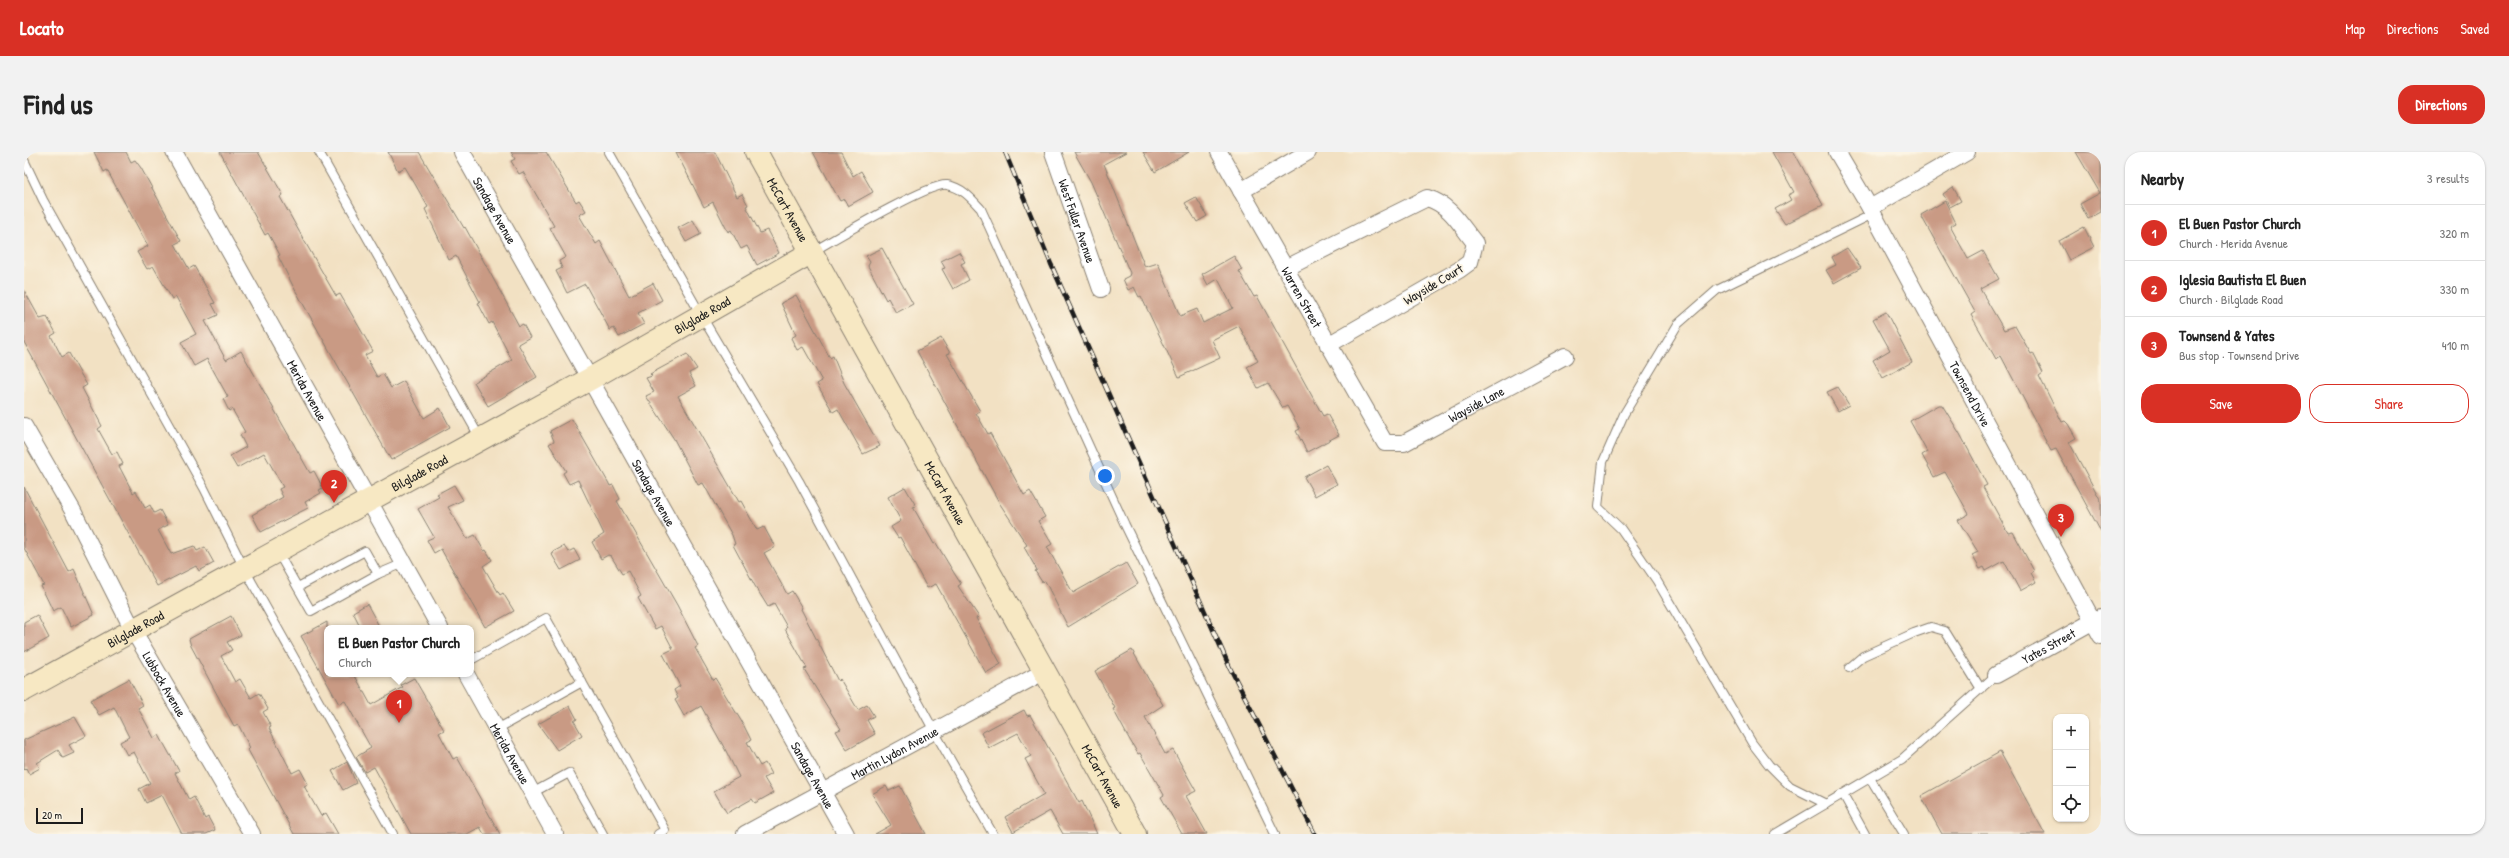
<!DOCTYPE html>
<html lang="en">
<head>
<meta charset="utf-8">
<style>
	body { margin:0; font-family:"Patrick Hand",sans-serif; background:#f2f2f2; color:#222 }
	.controls { position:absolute; right:12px; bottom:12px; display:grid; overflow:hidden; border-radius:8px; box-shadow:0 1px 3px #0004 }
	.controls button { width:36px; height:36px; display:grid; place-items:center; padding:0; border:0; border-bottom:1px solid #e0e0e0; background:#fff; color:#222; font:20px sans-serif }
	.scale { position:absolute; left:12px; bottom:10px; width:47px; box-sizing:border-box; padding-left:4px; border:2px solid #1c1c1c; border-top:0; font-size:11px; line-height:14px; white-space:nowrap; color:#1c1c1c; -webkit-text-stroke:3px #fcf5e5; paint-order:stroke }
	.you { position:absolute; left:1081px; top:324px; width:14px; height:14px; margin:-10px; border:3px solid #fff; border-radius:50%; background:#1a73e8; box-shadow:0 0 0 6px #1a73e833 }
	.badge { display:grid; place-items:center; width:26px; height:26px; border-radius:50%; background:#d93025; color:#fff; font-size:13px; font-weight:700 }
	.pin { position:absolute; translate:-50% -33px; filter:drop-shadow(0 1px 2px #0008) }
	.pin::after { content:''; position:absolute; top:21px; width:14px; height:12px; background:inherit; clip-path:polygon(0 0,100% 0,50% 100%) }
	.popup { position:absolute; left:300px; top:473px; width:150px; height:52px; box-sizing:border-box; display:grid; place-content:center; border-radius:8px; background:#fff; filter:drop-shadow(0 1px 3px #0005); font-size:13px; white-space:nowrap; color:#767676 }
	.popup b { font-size:15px; color:#222 }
	.popup::after { content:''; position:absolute; left:50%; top:100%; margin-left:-8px; border:8px solid transparent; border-top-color:#fff }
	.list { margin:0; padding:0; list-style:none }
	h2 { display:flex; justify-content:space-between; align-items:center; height:52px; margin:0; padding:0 16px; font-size:17px }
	h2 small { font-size:13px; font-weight:400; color:#767676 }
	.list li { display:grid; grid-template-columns:26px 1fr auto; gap:12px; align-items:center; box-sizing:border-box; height:56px; padding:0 16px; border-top:1px solid #e0e0e0 }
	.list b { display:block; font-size:15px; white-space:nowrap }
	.list p { margin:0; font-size:13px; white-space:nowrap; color:#767676 }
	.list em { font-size:13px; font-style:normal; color:#767676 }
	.actions { display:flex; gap:8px; padding:12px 16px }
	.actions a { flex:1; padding:9px 0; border:1px solid #d93025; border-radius:16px; text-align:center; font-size:14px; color:#d93025 }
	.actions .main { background:#d93025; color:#fff }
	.icon { flex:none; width:22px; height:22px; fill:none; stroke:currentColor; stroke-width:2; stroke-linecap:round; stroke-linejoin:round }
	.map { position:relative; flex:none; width:2077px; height:682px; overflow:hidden; border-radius:16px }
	header { display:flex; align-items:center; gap:24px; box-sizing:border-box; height:56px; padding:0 20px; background:#d93025; color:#fff }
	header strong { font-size:19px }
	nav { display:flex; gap:22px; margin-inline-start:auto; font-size:14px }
	.intro { display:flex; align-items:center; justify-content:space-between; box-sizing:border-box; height:96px; padding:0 24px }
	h1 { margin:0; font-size:28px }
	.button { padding:10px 18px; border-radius:16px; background:#d93025; color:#fff; font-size:14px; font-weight:700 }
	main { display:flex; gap:24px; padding:0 24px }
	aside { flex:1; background:#fff; border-radius:16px; box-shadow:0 1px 3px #0004 }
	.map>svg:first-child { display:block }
</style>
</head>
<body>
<header>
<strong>Locato</strong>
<nav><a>Map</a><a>Directions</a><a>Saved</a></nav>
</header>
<div class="intro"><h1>Find us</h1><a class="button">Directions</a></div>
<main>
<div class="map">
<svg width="2077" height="682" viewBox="0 0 2077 682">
	<rect width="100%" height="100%" fill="#fcf5e5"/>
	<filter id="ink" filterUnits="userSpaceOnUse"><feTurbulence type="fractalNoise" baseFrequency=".025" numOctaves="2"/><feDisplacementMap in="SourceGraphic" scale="8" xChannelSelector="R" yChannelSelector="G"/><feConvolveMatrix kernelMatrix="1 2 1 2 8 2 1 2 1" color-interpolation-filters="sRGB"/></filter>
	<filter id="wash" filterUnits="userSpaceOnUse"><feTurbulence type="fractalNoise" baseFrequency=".012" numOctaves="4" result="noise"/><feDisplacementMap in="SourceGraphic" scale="16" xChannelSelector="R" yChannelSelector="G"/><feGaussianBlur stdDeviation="0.9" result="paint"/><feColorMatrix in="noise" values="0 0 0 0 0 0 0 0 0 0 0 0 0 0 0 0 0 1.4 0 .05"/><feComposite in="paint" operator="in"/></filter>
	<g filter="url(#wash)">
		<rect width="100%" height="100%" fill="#f2e1c3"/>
		<g id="blocks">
			<g fill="#c99a84">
				<path d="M70 0H102L107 10 111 8 117 16 157 89 151 92 165 117 170 114 191 151 188 152 194 163 181 169 202 208 217 199 286 321 290 319 299 336 295 338 297 341 281 350 284 356 237 380 228 363 259 345 255 337 259 335 240 301 213 316 206 304 222 295 216 283 221 280 208 257 205 259 199 247 204 245 183 207 170 214 157 190 172 182 152 145 148 147 129 114 123 117 113 100 124 94 83 18 80 20Z"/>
				<path d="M196 0H234L259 43 256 45 281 90 312 144 316 142 349 199 341 203 353 225 359 222 367 236 380 229 400 266 416 256 426 275 367 308 269 134 254 104 256 103 244 81 241 83Z"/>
				<path d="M364 0H395L440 76 441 75 495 174 499 172 506 185 494 192 513 225 464 254 450 230 488 208 468 170 465 172 454 151 456 150 432 104 425 108 401 57 404 55 391 32 381 15 374 19Z"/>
				<path d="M487 0H522L552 50 555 48 562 59 555 63 572 92 576 89 605 144 629 131 638 148 614 161 620 172 595 185 590 176 586 178 561 132 543 141 532 119 538 116 535 109 542 105 526 76 530 74 517 51 499 20 495 22 487 9 491 7Z"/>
				<path d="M652 0H691L713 45 718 42 724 53 722 54 736 81 743 78 755 101 733 113 723 94 717 97 707 78 704 80 689 50 680 55Z"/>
				<path d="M789 0H817L829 24 837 19 849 40 824 54 820 47 816 49Z"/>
				<path d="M1050 0H1102L1080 12 1121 115 1134 111 1156 164 1173 157 1179 171 1209 156 1194 127 1184 133 1178 122 1210 104 1218 118 1215 119 1230 145 1233 144 1299 264 1303 262 1315 283 1283 300 1272 279 1276 277 1263 254 1259 256 1244 231 1234 236 1223 215 1234 209 1215 174 1188 188 1196 206 1155 225 1117 144 1115 145 1110 135 1104 138 1099 127 1105 124 1106 121 1067 30Z"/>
				<path d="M1119 0H1165L1131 20Z"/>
				<path d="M1748 0H1770L1799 53 1761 72 1751 57 1767 48 1764 43 1770 40Z"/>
				<path d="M2052 0H2077V60L2064 67 2056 52 2076 41Z"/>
				<path d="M1929 35 1937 49 1926 55 1919 42Z"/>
				<path d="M1172 45 1183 64 1173 70 1161 51Z"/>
				<path d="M1921 49 1932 71 1926 74 1944 107 1959 99 1975 127 1956 137 1980 178 1991 174 2007 202 2009 201 2019 221 2015 224 2038 270 2041 269 2044 272 2052 286 2045 290 2077 349V380L2032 297 2027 299 1977 204 1972 207 1947 163 1951 160 1900 69 1897 63Z"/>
				<path d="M669 68 677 82 662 90 654 76Z"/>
				<path d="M2060 75 2070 95 2045 108 2035 89Z"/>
				<path d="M858 96 889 152 872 161 864 146 862 148 844 114 846 110 842 104Z"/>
				<path d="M1823 96 1837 116 1810 131 1802 118 1812 113 1808 105Z"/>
				<path d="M935 100 941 110 937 112 945 128 929 137 918 117 921 116 917 109Z"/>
				<path d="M0 138 16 167 23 165 32 181 27 184 38 205 45 201 56 221 63 233 58 236 78 274 74 277 88 302 93 300 99 312 95 314 109 341 112 339 121 356 126 353 130 361 136 358 144 373 134 378 147 402 170 394 173 399 181 395 190 411 175 419 172 414 133 434 0 190Z"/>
				<path d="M772 143 806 206 809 204 820 231 856 294 839 302 814 257 809 260 793 232 798 229 779 195 773 198 767 186 772 183 757 151Z"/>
				<path d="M1862 160 1888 210 1859 226 1849 208 1866 198 1849 167Z"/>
				<path d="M917 186 926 201 923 202 956 259 952 261 964 282 966 281 1000 343 1006 339 1021 365 1014 369 1028 392 1023 395 1049 441 1102 411 1114 432 1044 475 1021 429 1018 430 1011 419 1013 418 1000 395 1003 393 976 352 893 199Z"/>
				<path d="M663 202 673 217 665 221 672 234 654 244 715 350 717 349 733 378 740 375 751 395 740 401 763 442 768 439 778 456 777 457 814 529 816 527 834 558 843 553 850 564 843 568 851 582 823 598 812 579 817 577 780 517 783 516 761 477 763 475 750 452 744 455 731 434 709 393 711 392 708 383 679 331 674 333 650 287 622 244 630 240 622 226 628 224 626 222Z"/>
				<path d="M1814 235 1825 253 1814 259 1803 240Z"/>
				<path d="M1914 253H1918L1936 282 1963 333 1959 335 1984 381 1989 380 2010 419 2007 421 2012 430 1996 439 1980 409 1962 419 1960 415 1956 417 1948 403 1954 400 1934 368 1945 362 1921 320 1910 325 1898 303 1903 300 1886 269Z"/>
				<path d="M548 267 584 330 586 334 589 333 596 347 593 349 653 453 674 494 671 496 689 528 691 526 719 572 727 588 723 590 736 614 741 611 747 622 740 626 749 641 731 651 728 647 703 661 701 658 690 639 715 625 702 599 677 554 660 564 651 548 654 546 650 538 656 534 639 502 649 497 637 474 631 477 614 446 617 444 604 419 598 422 587 404 584 403 577 407 568 390 580 382 554 328 545 332 539 321 542 319 525 292 530 289 526 279Z"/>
				<path d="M1302 313 1313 332 1291 344 1280 325Z"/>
				<path d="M430 333 439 348 424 355 443 387 451 383 460 399 462 398 468 408 459 414 476 443 479 441 490 459 461 475 417 397 410 401 403 388 410 385 394 357 415 345 413 342Z"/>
				<path d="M0 335 45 420 50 417 70 463 47 475 37 455 29 459 17 434 20 433 0 396Z"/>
				<path d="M881 335 892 354 889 355 910 392 912 391 930 421 937 432 934 434 955 465 952 466 977 512 962 521 912 432 903 436 876 385 874 386 867 375 877 369 864 345Z"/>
				<path d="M540 394 544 400 550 397 556 408 537 418 527 401Z"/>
				<path d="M343 452 349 463 356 476H337L329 460Z"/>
				<path d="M13 463 25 486 0 500V470Z"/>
				<path d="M207 464 217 483 203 490 208 498 197 504 211 530 216 527 227 546 235 541 244 557 239 560 247 575 245 576 268 621 276 617 284 632 280 634 297 664 302 661 314 682H270L224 598 226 596 214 572 210 574 167 494 165 487Z"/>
				<path d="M303 470V522H330L347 553 379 535 377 533 390 526 420 578 415 581 429 607 433 605 476 682H460L456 675 443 682H387L350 615 341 620 332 605 347 596 321 549 315 552 277 484Z"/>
				<path d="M1108 498 1139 553 1121 565 1141 602 1149 598 1172 639 1162 644 1183 682H1158L1137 645 1140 643 1116 601 1114 602 1103 583 1089 557 1091 556 1071 519Z"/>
				<path d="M105 527 119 553 114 556 130 586 135 583 155 619 151 621 165 648 170 645 181 667 184 665 191 678 182 682H158L138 643 122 651 115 637 126 631 110 600 103 603 96 590 105 585 90 555 75 563 66 548Z"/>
				<path d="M546 554 553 567 550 569 558 583 533 598 514 572Z"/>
				<path d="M1000 558 1003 564 1006 563 1055 651 1058 649 1073 682H1039L1026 659 989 680 981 665 1020 642 1001 607 1007 604 994 581 965 596 957 581Z"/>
				<path d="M51 565 62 584 45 593 50 601 39 606 34 598 13 611 16 616 5 622 2 616 0 618V588Z"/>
				<path d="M1976 600 2021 682H1918L1897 644Z"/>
				<path d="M323 610 332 631 319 638 308 619Z"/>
				<path d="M862 634 865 639 876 634 902 682H851L867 673 848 642Z"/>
			</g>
		</g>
	</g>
	<g filter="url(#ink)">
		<use href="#blocks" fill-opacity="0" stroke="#877e70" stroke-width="1"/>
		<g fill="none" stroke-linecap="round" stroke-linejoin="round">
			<defs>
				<g id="lane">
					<path d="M295 0 456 286"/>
					<path d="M585 0 677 163 775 329 910 579 969 682"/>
					<path d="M0 8 19 48 180 336 220 416 369 682"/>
					<path d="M788 100C809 88 906 30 923 33 939 36 947 46 957 57L1101 373 1251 682"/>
					<path d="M253 399 287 459 354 422 380 411"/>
					<path d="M274 435 341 399 354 422"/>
					<path d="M447 508 522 466 641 678 634 682"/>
					<path d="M1825 516 1839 504 1890 481 1907 475 1921 479 1957 537"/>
					<path d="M473 577 558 530"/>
					<path d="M1846 626 1880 682"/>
					<path d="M508 641 545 621 579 682"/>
					<path d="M1819 642 1841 682"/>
					<path d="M1802 652 1766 634 1745 613 1728 591 1633 429 1597 377 1574 355 1579 310 1600 262 1654 172 1693 138 1849 62"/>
					<path d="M1751 682 1878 607 1972 523"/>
				</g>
				<g id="street">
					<path id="s1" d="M150 0 416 476"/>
					<path id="s2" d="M438 0 822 682"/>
					<path id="s3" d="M1029 0 1077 137"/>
					<path id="s4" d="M1195 0 1361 291H1380L1541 204"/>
					<path id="s5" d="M1813 0 1846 56 2077 484"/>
					<path d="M1217 39 1284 0"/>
					<path d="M1846 56 1943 0"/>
					<path d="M1262 116 1403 46C1427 53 1436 73 1451 91L1446 110 1435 118 1304 193"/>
					<path id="s6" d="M0 274 49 359 109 478 228 682"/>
					<path id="s7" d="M442 522 531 682"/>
					<path id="s8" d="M1972 523 2077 465"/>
					<path id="s9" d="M721 682 1021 519"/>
				</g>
				<g id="secondary">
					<path id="s10" d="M732 0 1111 682"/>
					<path id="s11" d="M0 538 566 227 788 100"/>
				</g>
			</defs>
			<use href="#lane" stroke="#877e70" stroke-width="10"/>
			<use href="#street" stroke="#877e70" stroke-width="18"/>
			<use href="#secondary" stroke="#877e70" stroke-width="24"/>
			<use href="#lane" stroke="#fff" stroke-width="8"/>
			<use href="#street" stroke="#fff" stroke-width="16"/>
			<use href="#secondary" stroke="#f7e8c3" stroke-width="22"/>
			<defs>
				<path id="rail" d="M981 0 1027 112 1206 516 1291 682"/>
			</defs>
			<use href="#rail" stroke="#1c1c1c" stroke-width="4.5"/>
			<use href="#rail" stroke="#fcf5e5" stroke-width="3" stroke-dasharray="9" stroke-linecap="butt"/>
		</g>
	</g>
	<g text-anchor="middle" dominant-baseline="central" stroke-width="4" stroke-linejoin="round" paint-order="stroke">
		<g font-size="13" fill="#1c1c1c" stroke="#fcf5e5">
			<text stroke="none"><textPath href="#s10" startOffset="66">McCart Avenue</textPath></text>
			<text stroke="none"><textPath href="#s2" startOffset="67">Sandage Avenue</textPath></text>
			<text stroke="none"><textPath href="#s3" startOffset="73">West Fuller Avenue</textPath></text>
			<text transform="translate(1409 132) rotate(-31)">Wayside Court</text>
			<text stroke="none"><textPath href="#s4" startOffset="167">Warren Street</textPath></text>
			<text stroke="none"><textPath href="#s11" startOffset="775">Bilglade Road</textPath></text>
			<text stroke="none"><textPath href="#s1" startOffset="273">Merida Avenue</textPath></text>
			<text stroke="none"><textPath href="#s5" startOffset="276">Townsend Drive</textPath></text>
			<text stroke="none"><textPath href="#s4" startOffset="436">Wayside Lane</textPath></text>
			<text stroke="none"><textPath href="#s11" startOffset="451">Bilglade Road</textPath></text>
			<text stroke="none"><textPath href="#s2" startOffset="391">Sandage Avenue</textPath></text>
			<text stroke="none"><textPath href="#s10" startOffset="390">McCart Avenue</textPath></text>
			<text stroke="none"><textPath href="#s11" startOffset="127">Bilglade Road</textPath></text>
			<text stroke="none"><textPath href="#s8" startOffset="60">Yates Street</textPath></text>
			<text stroke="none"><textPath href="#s6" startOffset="294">Lubbock Avenue</textPath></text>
			<text stroke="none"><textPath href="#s9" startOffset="170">Martin Lydon Avenue</textPath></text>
			<text stroke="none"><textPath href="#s7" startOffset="91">Merida Avenue</textPath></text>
			<text stroke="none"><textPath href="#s2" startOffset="715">Sandage Avenue</textPath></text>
			<text stroke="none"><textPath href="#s10" startOffset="714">McCart Avenue</textPath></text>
		</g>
	</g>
</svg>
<div class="controls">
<button>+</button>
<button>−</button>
<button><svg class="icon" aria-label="locate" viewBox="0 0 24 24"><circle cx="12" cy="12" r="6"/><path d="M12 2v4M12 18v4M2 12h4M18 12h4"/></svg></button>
</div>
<div class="scale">20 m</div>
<div class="you"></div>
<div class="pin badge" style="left:375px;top:571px">1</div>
<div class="popup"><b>El Buen Pastor Church</b>Church</div>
<div class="pin badge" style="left:310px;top:351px">2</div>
<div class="pin badge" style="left:2037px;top:385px">3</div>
</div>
<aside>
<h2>Nearby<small>3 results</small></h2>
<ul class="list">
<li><span class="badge">1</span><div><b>El Buen Pastor Church</b><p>Church · Merida Avenue</p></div><em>320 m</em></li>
<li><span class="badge">2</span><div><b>Iglesia Bautista El Buen</b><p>Church · Bilglade Road</p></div><em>330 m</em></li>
<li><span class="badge">3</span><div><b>Townsend &amp; Yates</b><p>Bus stop · Townsend Drive</p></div><em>410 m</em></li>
</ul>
<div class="actions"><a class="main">Save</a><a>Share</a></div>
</aside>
</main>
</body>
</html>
